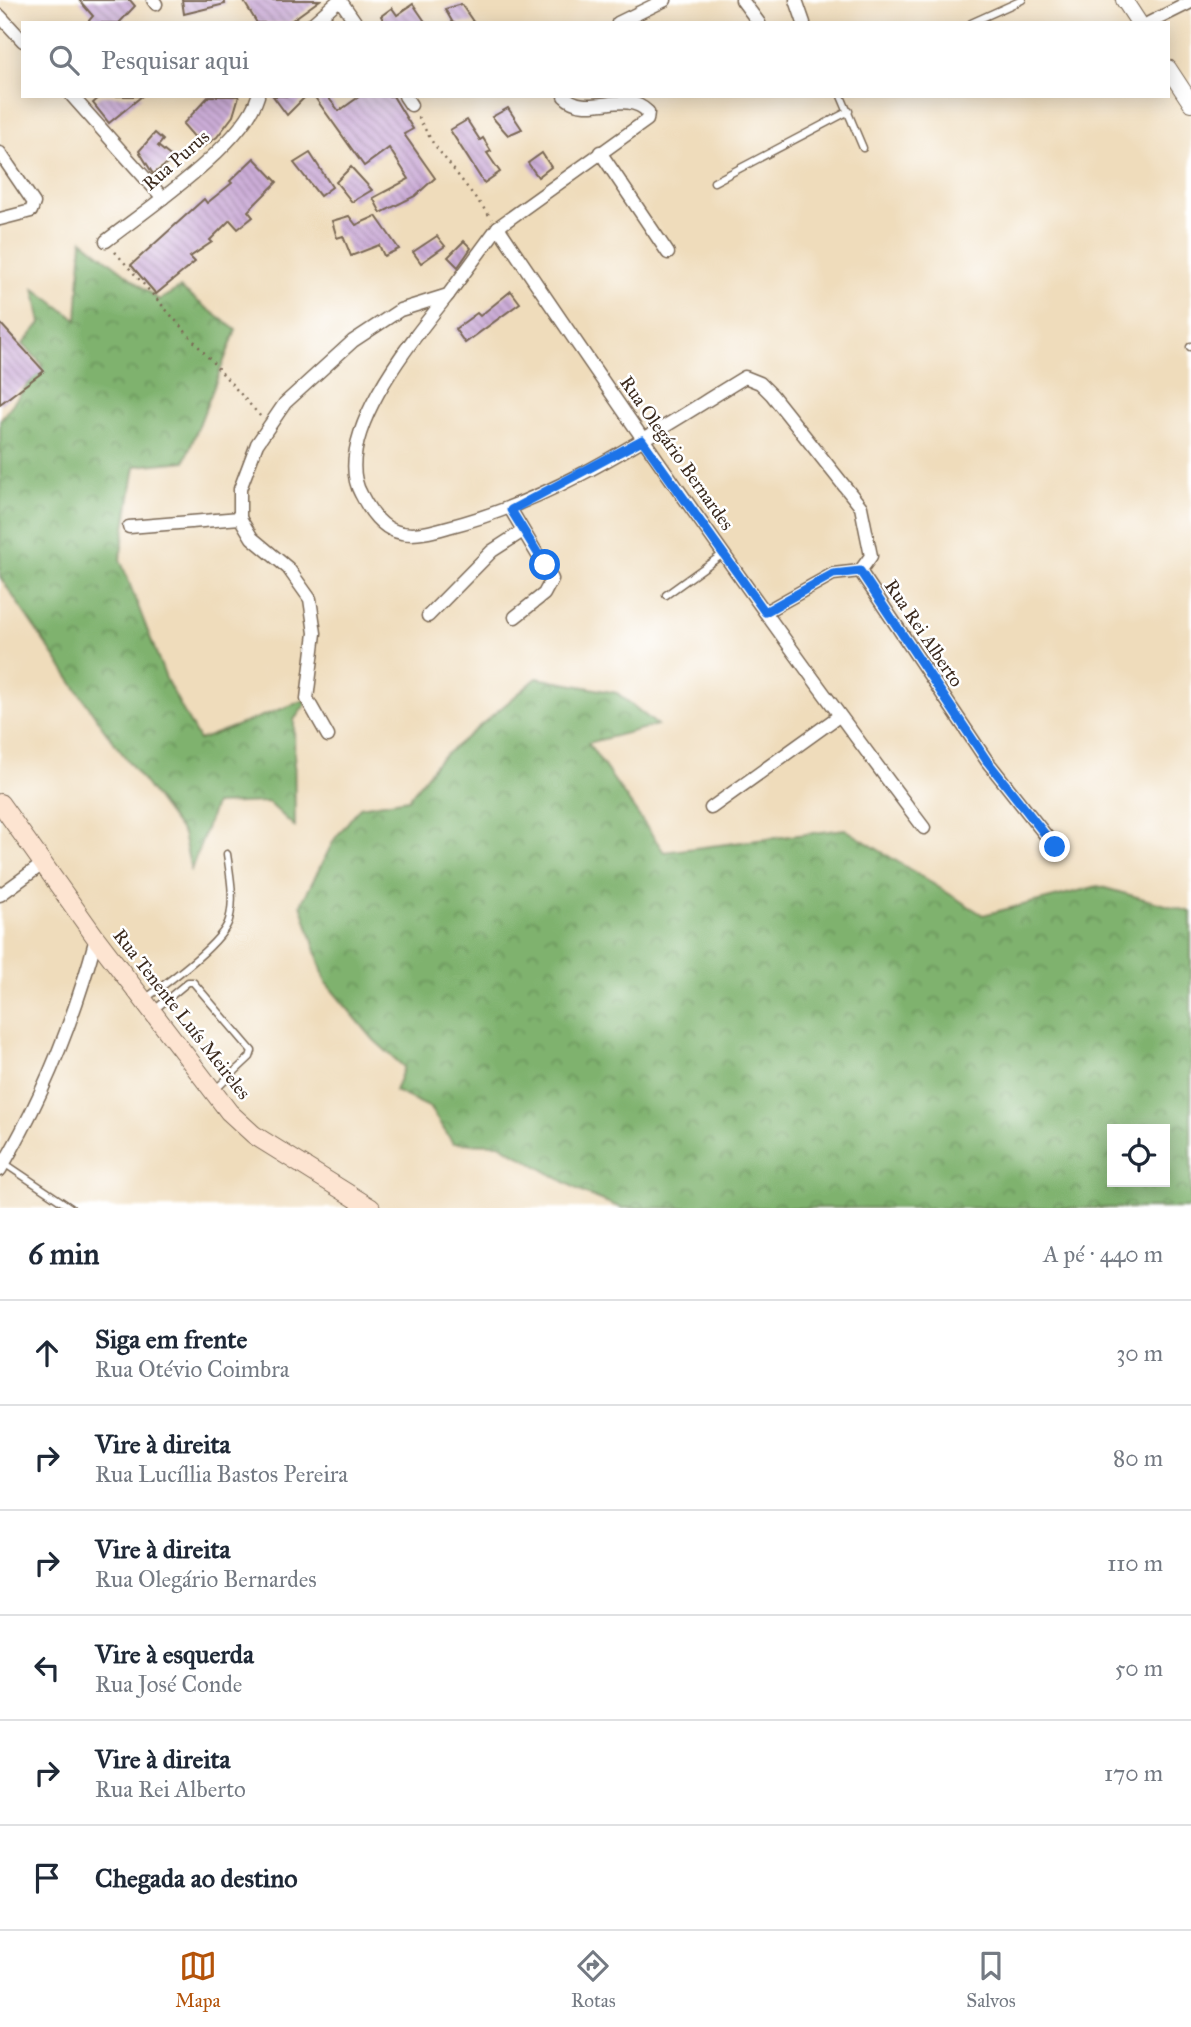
<!DOCTYPE html>
<html lang="pt">
<head>
<meta charset="utf-8">
<style>
	body { margin:0; font-family:"IM FELL Great Primer",serif; background:#f6f6f7; color:#1f2937 }
	.controls { position:absolute; right:21px; bottom:21px; display:grid; overflow:hidden; border-radius:0px; box-shadow:0 4px 18px #0003 }
	.controls button { width:63px; height:63px; display:grid; place-items:center; padding:0; border:0; border-bottom:2px solid #e0e1e3; background:#fff; color:#1f2937; font:35px sans-serif }
	.stop { position:absolute; width:21px; height:21px; margin:-16px; border:5px solid #1a73e8; border-radius:50%; background:#fff }
	.stop.end { background:#1a73e8; border-color:#fff; box-shadow:0 2px 7px #0008 }
	.list { margin:0; padding:0; list-style:none }
	h2 { display:flex; justify-content:space-between; align-items:center; height:91px; margin:0; padding:0 28px; font-size:30px }
	h2 small { font-size:23px; font-weight:400; color:#747a83 }
	.list li { display:grid; grid-template-columns:46px 1fr auto; gap:21px; align-items:center; box-sizing:border-box; height:105px; padding:0 28px; border-top:2px solid #e0e1e3 }
	.list b { display:block; font-size:26px; white-space:nowrap }
	.list p { margin:0; font-size:23px; white-space:nowrap; color:#747a83 }
	.list em { font-size:23px; font-style:normal; color:#747a83 }
	.icon { flex:none; width:38px; height:38px; fill:none; stroke:currentColor; stroke-width:2; stroke-linecap:round; stroke-linejoin:round }
	.map { position:relative; flex:none; width:1191px; height:1208px; overflow:hidden }
	.search { position:absolute; background:#fff; box-shadow:0 4px 18px #0003; left:21px; right:21px; top:21px; height:77px; display:flex; align-items:center; gap:18px; box-sizing:border-box; padding:0 24px; border-radius:0px; color:#747a83; font-size:26px }
	.sheet { height:721px; background:#fff }
	nav { display:flex; justify-content:space-around; align-items:center; box-sizing:border-box; height:98px; border-top:2px solid #e0e1e3; background:#fff; font-size:19px; color:#747a83 }
	nav a { display:grid; justify-items:center; gap:4px }
	nav .on { color:#b45309 }
	.map>svg:first-child { display:block }
</style>
</head>
<body>
<div class="map">
<svg width="1191" height="1208" viewBox="0 0 1191 1208">
	<defs>
		<pattern id="forest-crowns" width="20" height="18" patternUnits="userSpaceOnUse" patternTransform="scale(1.75)"><rect width="20" height="18" fill="#7fb26e"/><path d="M2 6a3 3 0 1 1 6 0M12 15a3 3 0 1 1 6 0" fill="none" stroke="#69915a"/></pattern>
		<pattern id="building-back-hatch" width="6" height="6" patternUnits="userSpaceOnUse" patternTransform="scale(1.75)"><rect width="6" height="6" fill="#ccadd8"/><path d="M-1 5l2 2M0 0l6 6M5-1l2 2" fill="none" stroke="#a78daf"/></pattern>
	</defs>
	<rect width="100%" height="100%" fill="#fff"/>
	<filter id="ink" filterUnits="userSpaceOnUse"><feTurbulence type="fractalNoise" baseFrequency=".0143" numOctaves="2"/><feDisplacementMap in="SourceGraphic" scale="14" xChannelSelector="R" yChannelSelector="G"/><feConvolveMatrix kernelMatrix="1 2 1 2 8 2 1 2 1" color-interpolation-filters="sRGB"/></filter>
	<filter id="wash" filterUnits="userSpaceOnUse"><feTurbulence type="fractalNoise" baseFrequency=".00686" numOctaves="4" result="noise"/><feDisplacementMap in="SourceGraphic" scale="28" xChannelSelector="R" yChannelSelector="G"/><feGaussianBlur stdDeviation="1.57" result="paint"/><feColorMatrix in="noise" values="0 0 0 0 0 0 0 0 0 0 0 0 0 0 0 0 0 1.4 0 .05"/><feComposite in="paint" operator="in"/></filter>
	<g filter="url(#wash)">
		<rect width="100%" height="100%" fill="#efdcbb"/>
		<g fill="url(#forest-crowns)" stroke="#5d6e46" stroke-width="2" fill-rule="evenodd">
			<path d="M82 240 159 300 180 288 236 330 185 461 135 466 120 559 167 681 199 740 310 698 294 720 295 827 268 802 215 804 191 870 183 834 104 729 0 577V420L43 365 23 344 41 323 34 288 77 320Z"/>
			<path d="M537 678 617 693 657 725 588 743 664 852 845 829 983 915 1098 886 1191 912V1208H621L584 1193 499 1144 453 1143 429 1107 395 1091 404 1067 374 1040 326 983 301 904 334 840 360 807 408 799 439 760ZM1112 1129H1165V1182H1112Z"/>
		</g>
		<g id="blocks">
			<g fill="url(#building-back-hatch)">
				<path d="M79 0H130L135 6 119 23H87L93 16Z"/>
				<path d="M182 0H224L225 4 184 14Z"/>
				<path d="M243 0H320L288 23H257Z"/>
				<path d="M413 4 426 23H385L381 16 392 8 397 15Z"/>
				<path d="M461 4 474 23H453L445 9Z"/>
				<path d="M101 96H142L109 123 93 103Z"/>
				<path d="M209 96H239L233 116 217 137 203 147 183 124Z"/>
				<path d="M273 96H306L287 115Z"/>
				<path d="M314 96H327L339 111 360 96H393L413 129 404 134 435 178 415 196 381 213 373 198 409 179 389 148 364 166Z"/>
				<path d="M508 108 522 129 508 135 492 117Z"/>
				<path d="M467 120 480 140 483 138 491 151 487 153 500 172 484 183 450 130Z"/>
				<path d="M155 133 163 140 158 146 174 159 153 174 139 151Z"/>
				<path d="M310 153 332 187 320 196 294 163Z"/>
				<path d="M542 153 551 167 538 177 528 163Z"/>
				<path d="M254 158 277 182 248 211 253 217 238 229 230 220 210 240 212 242 190 257 195 262 156 294 131 265 204 199 207 203 232 183 230 181Z"/>
				<path d="M351 167 372 190 352 202 336 182Z"/>
				<path d="M349 216 356 225 376 216 399 249 384 256 379 245 351 256 343 236 337 238 332 221Z"/>
				<path d="M437 236 445 246 421 263 413 252Z"/>
				<path d="M464 241 471 248 458 267 448 257Z"/>
				<path d="M511 291 520 303 465 343 455 329 477 313 480 316Z"/>
				<path d="M0 323 44 371 0 404Z"/>
			</g>
		</g>
	</g>
	<g filter="url(#ink)">
		<use href="#blocks" fill-opacity="0" stroke="#7a6855" stroke-width="2"/>
		<g fill="none" stroke-linecap="round" stroke-linejoin="round">
			<defs>
				<g id="service">
					<path d="M971 23 1022 0"/>
					<path d="M841 96 863 148"/>
					<path d="M714 182 849 111"/>
					<path d="M1190 347 1191 346"/>
					<path d="M666 595 723 554"/>
					<path d="M145 999C165 984 223 943 229 920 235 899 230 875 227 854"/>
					<path d="M153 1011 188 982H193L252 1051 250 1057 216 1089"/>
					<path d="M4 1163 71 1208"/>
				</g>
				<g id="minor">
					<path d="M153 0 156 4"/>
					<path d="M340 0 356 23"/>
					<path d="M742 0 759 23"/>
					<path d="M796 0 804 23"/>
					<path d="M0 16 23 41"/>
					<path d="M313 23 339 0"/>
					<path d="M618 23 665 0"/>
					<path d="M1149 23 1191 2"/>
					<path d="M72 96 163 198"/>
					<path d="M405 96 411 105"/>
					<path d="M600 152 668 253"/>
					<path d="M0 153 34 203 31 211 0 219"/>
					<path d="M498 227C635 430 775 632 924 828"/>
					<path d="M106 241C146 210 244 144 258 96"/>
					<path d="M448 295C415 336 330 438 361 494 369 510 383 530 402 533 417 536 434 531 448 527 556 500 651 434 745 377L760 383 772 395 861 507 871 556 860 571 987 761 1055 847"/>
					<path d="M511 510 552 579 544 594 515 617"/>
					<path d="M129 527 240 518"/>
					<path d="M765 612 833 574 860 571"/>
					<path d="M428 616 492 551 523 531"/>
					<path d="M328 736 307 699 315 633 310 599 288 568 252 538 240 518V489L257 444 285 403 353 341 400 310 448 295 498 227 647 120 648 112C625 88 586 119 564 96"/>
					<path d="M711 808 839 716"/>
					<path d="M0 895 44 863"/>
					<path d="M0 1170C44 1096 74 1020 96 938"/>
				</g>
				<g id="tertiary">
					<path d="M1124 0 1139 23"/>
					<path d="M1168 68 1191 103"/>
				</g>
				<path id="secondary" d="M0 803 96 938 229 1112 254 1135 371 1208"/>
			</defs>
			<use href="#service" stroke="#7a6855" stroke-width="9"/>
			<use href="#minor" stroke="#7a6855" stroke-width="15"/>
			<use href="#tertiary" stroke="#7a6855" stroke-width="18"/>
			<use href="#secondary" stroke="#7a6855" stroke-width="20"/>
			<g stroke="#7a6855" stroke-width="2.5" stroke-dasharray="2 5" stroke-linecap="butt">
				<path d="M418 117 433 143 492 219"/>
				<path d="M115 252 261 417"/>
			</g>
			<use href="#service" stroke="#fff" stroke-width="6"/>
			<use href="#minor" stroke="#fff" stroke-width="12"/>
			<use href="#tertiary" stroke="#fff" stroke-width="16"/>
			<use href="#secondary" stroke="#fde4d1" stroke-width="18"/>
		</g>
	</g>
	<g fill="none" stroke-linecap="round" stroke-linejoin="round" filter="url(#ink)">
		<path stroke="#1a73e8" stroke-width="9" d="M545 565 511 510 642 440 765 612 833 574 860 571 987 761 1055 847"/>
	</g>
	<g text-anchor="middle" dominant-baseline="central" stroke-width="5" stroke-linejoin="round" paint-order="stroke">
		<g font-size="19" fill="#3b2a1e" stroke="#fff">
			<text transform="translate(176 160) rotate(-41)">Rua Purus</text>
			<text transform="translate(677 453) rotate(55)">Rua Olegário Bernardes</text>
			<text transform="translate(924 633) rotate(56)">Rua Rei Alberto</text>
			<text transform="translate(182 1014) rotate(52)">Rua Tenente Luís Meireles</text>
		</g>
	</g>
</svg>
<div class="controls">
<button><svg class="icon" aria-label="locate" viewBox="0 0 24 24"><circle cx="12" cy="12" r="6"/><path d="M12 2v4M12 18v4M2 12h4M18 12h4"/></svg></button>
</div>
<div class="stop" style="left:545px;top:565px"></div>
<div class="stop end" style="left:1055px;top:847px"></div>
<div class="search"><svg class="icon" aria-label="search" viewBox="0 0 24 24"><circle cx="10" cy="10" r="6"/><path d="M15 15l6 6"/></svg>Pesquisar aqui</div>
</div>
<section class="sheet">
<h2>6 min<small>A pé · 440 m</small></h2>
<ul class="list">
<li><svg class="icon" aria-label="ahead" viewBox="0 0 24 24"><path d="M12 20V5M6 11l6-6 6 6"/></svg><div><b>Siga em frente</b><p>Rua Otévio Coimbra</p></div><em>30 m</em></li>
<li><svg class="icon" aria-label="right" viewBox="0 0 24 24"><path d="M7 20v-9h11M14 6l5 5-5 5"/></svg><div><b>Vire à direita</b><p>Rua Lucíllia Bastos Pereira</p></div><em>80 m</em></li>
<li><svg class="icon" aria-label="right" viewBox="0 0 24 24"><path d="M7 20v-9h11M14 6l5 5-5 5"/></svg><div><b>Vire à direita</b><p>Rua Olegário Bernardes</p></div><em>110 m</em></li>
<li><svg class="icon" aria-label="left" viewBox="0 0 24 24"><path d="M17 20v-9H6M10 6l-5 5 5 5"/></svg><div><b>Vire à esquerda</b><p>Rua José Conde</p></div><em>50 m</em></li>
<li><svg class="icon" aria-label="right" viewBox="0 0 24 24"><path d="M7 20v-9h11M14 6l5 5-5 5"/></svg><div><b>Vire à direita</b><p>Rua Rei Alberto</p></div><em>170 m</em></li>
<li><svg class="icon" aria-label="arrive" viewBox="0 0 24 24"><path d="M6 21V4h12l-3 4 3 4H6"/></svg><div><b>Chegada ao destino</b></div></li>
</ul>
</section>
<nav>
<a class="on"><svg class="icon" aria-label="map" viewBox="0 0 24 24"><path d="M3 6l6-2 6 2 6-2v14l-6 2-6-2-6 2zM9 4v14M15 6v14"/></svg>Mapa</a>
<a><svg class="icon" aria-label="directions" viewBox="0 0 24 24"><path d="M12 3l9 9-9 9-9-9zM9 14v-3h6M13 9l2 2-2 2"/></svg>Rotas</a>
<a><svg class="icon" aria-label="saved" viewBox="0 0 24 24"><path d="M7 4h10v16l-5-4-5 4z"/></svg>Salvos</a>
</nav>
</body>
</html>
